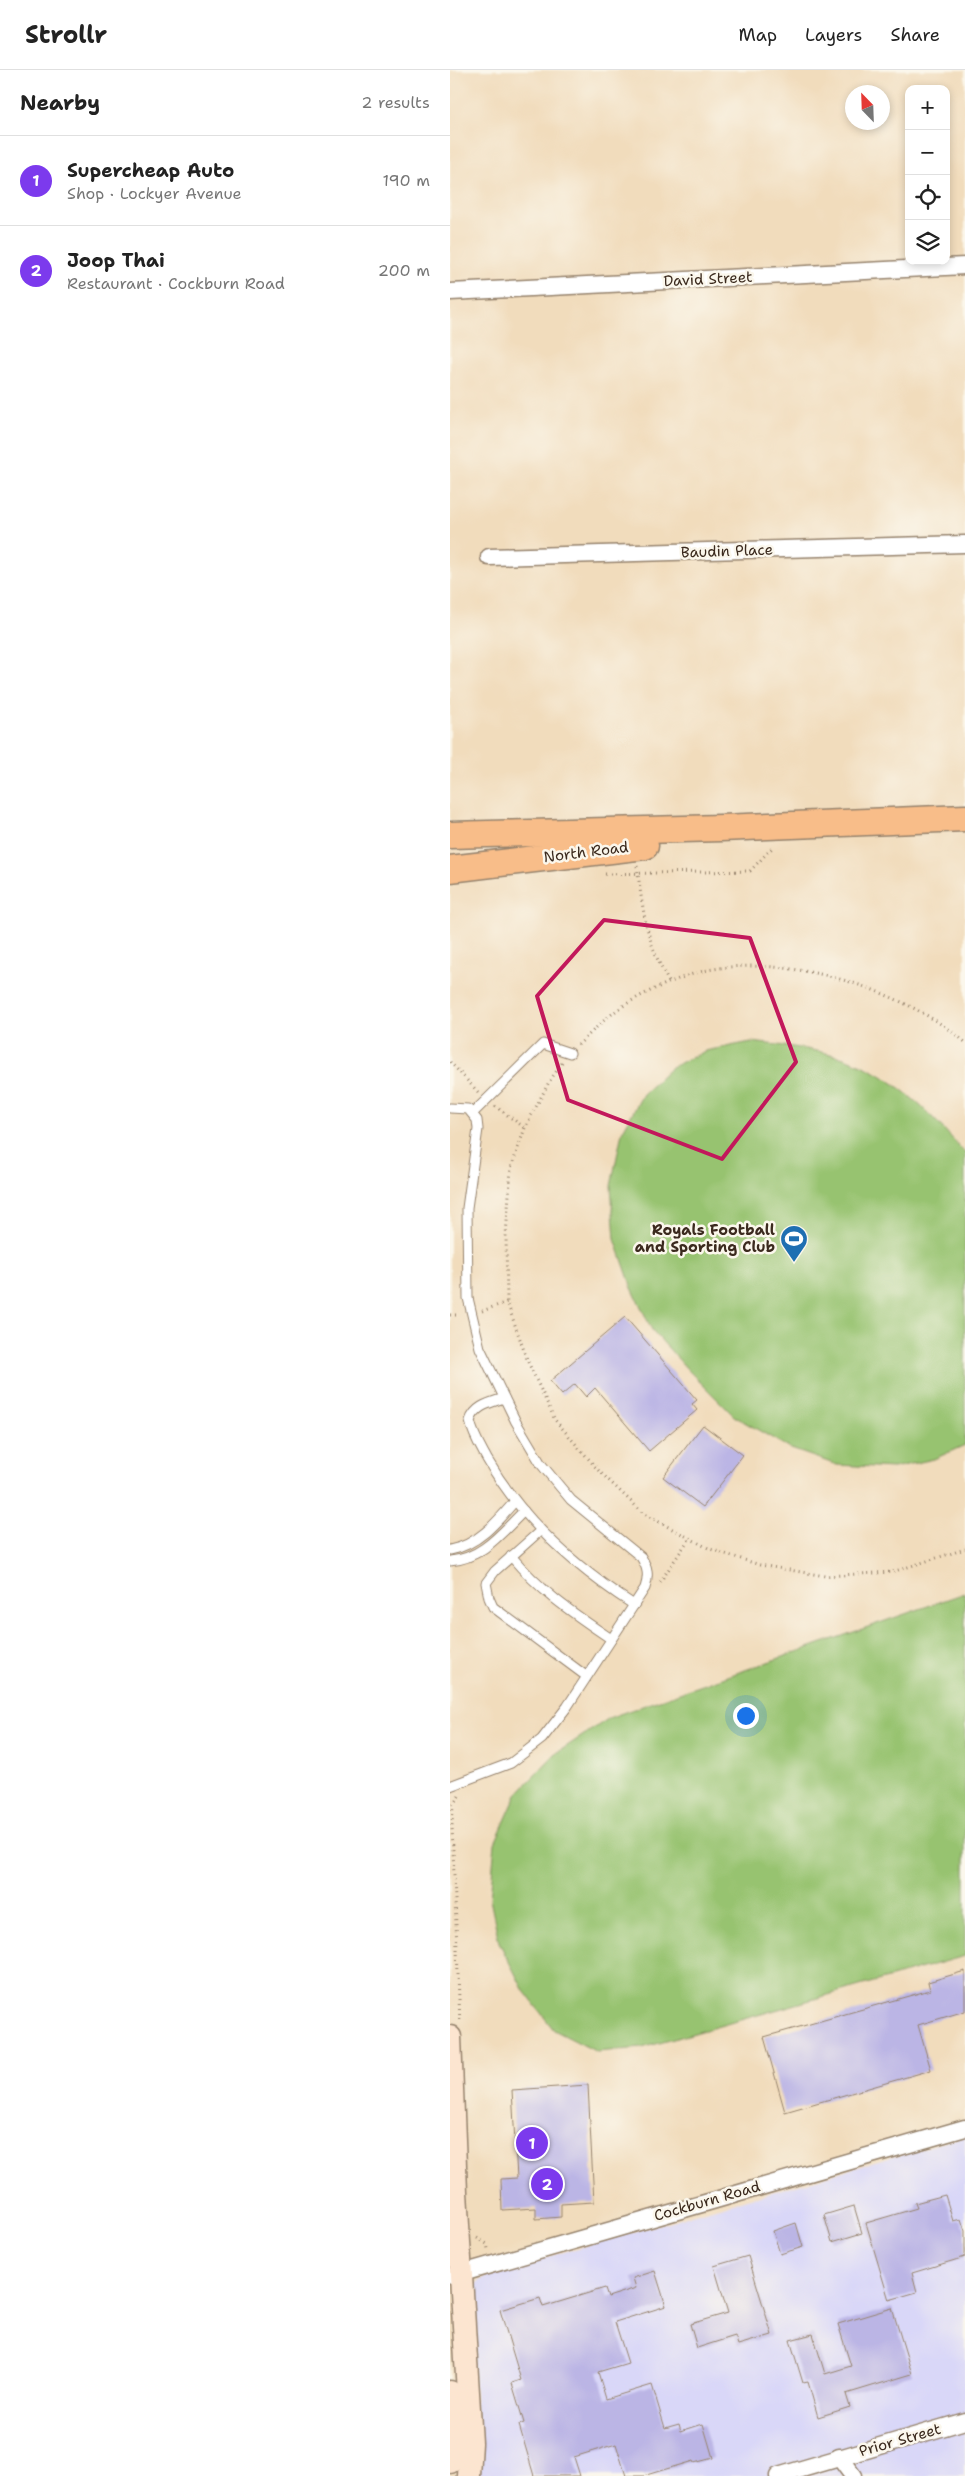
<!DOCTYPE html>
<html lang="en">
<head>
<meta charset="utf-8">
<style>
	body { margin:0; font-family:"Shantell Sans",sans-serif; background:#f6f6f6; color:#222 }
	.controls { position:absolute; right:15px; top:15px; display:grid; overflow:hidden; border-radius:10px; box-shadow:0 2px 8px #0003 }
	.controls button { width:45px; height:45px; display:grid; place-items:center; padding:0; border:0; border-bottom:1px solid #e0e0e0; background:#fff; color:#222; font:25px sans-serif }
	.compass { position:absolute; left:395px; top:15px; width:45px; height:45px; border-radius:50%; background:#fff; box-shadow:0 2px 8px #0003; rotate:337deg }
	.you { position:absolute; left:295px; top:1645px; width:18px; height:18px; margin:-12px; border:4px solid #fff; border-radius:50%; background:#1a73e8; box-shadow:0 0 0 8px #1a73e833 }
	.badge { display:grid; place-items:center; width:32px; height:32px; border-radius:50%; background:#7c3aed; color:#fff; font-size:16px; font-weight:700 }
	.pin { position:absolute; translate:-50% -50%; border:2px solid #fff; box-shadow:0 1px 5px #0006 }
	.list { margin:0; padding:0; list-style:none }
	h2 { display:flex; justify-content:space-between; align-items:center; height:65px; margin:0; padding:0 20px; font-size:21px }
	h2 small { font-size:16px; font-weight:400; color:#767676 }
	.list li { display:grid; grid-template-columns:32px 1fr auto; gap:15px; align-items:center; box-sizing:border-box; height:90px; padding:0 20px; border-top:1px solid #e0e0e0 }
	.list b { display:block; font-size:19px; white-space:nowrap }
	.list p { margin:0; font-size:16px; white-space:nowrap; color:#767676 }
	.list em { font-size:16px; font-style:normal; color:#767676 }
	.icon { flex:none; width:28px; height:28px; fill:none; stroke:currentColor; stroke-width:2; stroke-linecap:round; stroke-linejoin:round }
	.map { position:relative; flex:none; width:515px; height:2406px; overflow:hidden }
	header { display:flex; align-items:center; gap:30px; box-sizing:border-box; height:70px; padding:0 25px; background:#fff; border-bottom:1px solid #e0e0e0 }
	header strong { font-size:24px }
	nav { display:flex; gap:28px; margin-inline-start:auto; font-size:18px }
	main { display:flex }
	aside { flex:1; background:#fff }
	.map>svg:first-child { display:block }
</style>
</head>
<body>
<header>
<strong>Strollr</strong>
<nav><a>Map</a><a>Layers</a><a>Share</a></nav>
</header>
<main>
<aside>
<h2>Nearby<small>2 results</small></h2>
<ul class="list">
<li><span class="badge">1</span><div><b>Supercheap Auto</b><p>Shop · Lockyer Avenue</p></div><em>190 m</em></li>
<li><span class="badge">2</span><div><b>Joop Thai</b><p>Restaurant · Cockburn Road</p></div><em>200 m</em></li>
</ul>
</aside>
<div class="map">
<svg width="515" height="2406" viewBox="0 0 515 2406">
	<rect width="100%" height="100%" fill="#fbf7ec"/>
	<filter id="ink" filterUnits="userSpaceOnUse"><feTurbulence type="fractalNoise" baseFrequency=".02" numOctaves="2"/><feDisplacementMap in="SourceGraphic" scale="10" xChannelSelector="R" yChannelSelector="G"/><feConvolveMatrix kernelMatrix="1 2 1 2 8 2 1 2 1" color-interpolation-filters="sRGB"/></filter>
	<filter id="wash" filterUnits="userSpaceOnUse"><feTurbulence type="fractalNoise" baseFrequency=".0096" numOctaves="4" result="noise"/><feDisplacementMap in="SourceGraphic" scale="20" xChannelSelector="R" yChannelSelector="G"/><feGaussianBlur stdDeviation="1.12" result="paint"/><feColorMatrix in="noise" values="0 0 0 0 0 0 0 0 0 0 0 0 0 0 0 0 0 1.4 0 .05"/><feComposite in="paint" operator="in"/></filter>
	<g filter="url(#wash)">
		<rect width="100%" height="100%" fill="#f1dcbc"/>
		<path fill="#d9d7f8" d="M515 2066V2406H30L19 2235 23 2216 35 2207 76 2193Z"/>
		<g fill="#97c370" stroke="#697647">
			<path d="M301 972C335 976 375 979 407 993 450 1011 485 1048 515 1083V1375L484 1389 443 1398 387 1395 341 1379 284 1346 239 1301 202 1260 182 1218 165 1169 161 1116 172 1062 193 1024 222 997 255 981Z"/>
			<path d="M515 1523V1886L192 1978 147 1982 104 1960 74 1921 49 1872 40 1829 45 1773 67 1724 105 1684 161 1647Z"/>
		</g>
		<g id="blocks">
			<g fill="#bbb5e5">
				<path d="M175 1247 247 1330 242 1334 247 1340 199 1381 145 1318 136 1327 125 1314 112 1325 100 1311Z"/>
				<path d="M253 1355 293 1385 253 1437 213 1407Z"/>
				<path d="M515 1901V1941L468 1955 481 2000 335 2042 314 1967 480 1920 478 1912Z"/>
				<path d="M138 2015 144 2132 111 2134V2147L86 2149V2138L52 2140 51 2109 67 2108 62 2020Z"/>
				<path d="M495 2125 503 2151 511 2149 515 2161V2187L462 2203 467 2222 439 2230 416 2153 467 2138 465 2133Z"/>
				<path d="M404 2136 412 2163 382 2172 374 2145Z"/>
				<path d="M346 2153 353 2177 330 2184 323 2161Z"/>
				<path d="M298 2186 322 2265 288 2275 285 2266 247 2278 240 2254 278 2243 264 2196Z"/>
				<path d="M205 2201 216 2236 165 2252 178 2293 148 2302 156 2329 202 2315 215 2358 229 2354 231 2361 253 2354 263 2388 244 2393 243 2391 193 2406H176L166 2374 124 2387 130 2406H84L69 2355 74 2353 62 2313 71 2310 50 2240 90 2228 93 2237 155 2218 158 2227 186 2218 183 2208Z"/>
				<path d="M442 2238 462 2304 396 2324 400 2337 368 2347 358 2312 353 2313 340 2270 363 2264 375 2304 401 2296 388 2254Z"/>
			</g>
		</g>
	</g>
	<g filter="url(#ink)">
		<use href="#blocks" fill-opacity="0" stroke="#96836d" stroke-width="1"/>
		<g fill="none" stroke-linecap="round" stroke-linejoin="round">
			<defs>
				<g id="service">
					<path d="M0 1038 18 1039 27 1050 28 1059 17 1138 18 1228 30 1278 66 1352 91 1394 121 1430 191 1487C198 1498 199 1506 195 1518L117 1637 92 1669 61 1693 0 1716"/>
					<path d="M23 1043 93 974 120 983"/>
					<path d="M54 1328C39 1333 25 1336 20 1351 23 1365 30 1376 37 1389 72 1450 125 1497 184 1535"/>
					<path d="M90 1461 45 1501 36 1513 39 1528 43 1537 136 1606"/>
					<path d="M0 1480C28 1475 47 1452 65 1431"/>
					<path d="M61 1486C92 1523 123 1543 161 1569"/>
					<path d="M0 1491C32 1489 52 1462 74 1441"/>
				</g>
				<g id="minor">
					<path d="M0 222 515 196"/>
					<path d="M39 487 515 474"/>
					<path d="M2 2206 515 2058"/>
					<path d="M389 2387 403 2406"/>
					<path d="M328 2406 515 2351"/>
				</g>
				<g id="secondary">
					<path d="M0 1967 6 2122 21 2373 19 2406"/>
					<path d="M0 2322V2392"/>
				</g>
				<g id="primary">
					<path d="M0 765 271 758 515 748"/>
					<path d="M0 799 195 776"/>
				</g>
			</defs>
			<use href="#service" stroke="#96836d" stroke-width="11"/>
			<use href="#minor" stroke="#96836d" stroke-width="19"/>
			<use href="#secondary" stroke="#96836d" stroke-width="25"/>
			<use href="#primary" stroke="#96836d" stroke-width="29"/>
			<g stroke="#96836d" stroke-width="3" stroke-dasharray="1 4" stroke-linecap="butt">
				<path d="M187 796C193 841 196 872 219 912"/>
				<path d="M155 804 300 801 323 777"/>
				<path d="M128 975C139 965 150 953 162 944 184 926 230 906 258 900 340 884 452 919 515 972"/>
				<path d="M0 992 29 1023"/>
				<path d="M112 993 99 1012 75 1058 61 1098 56 1165 57 1232 78 1292 105 1350 149 1401 194 1444 260 1479 310 1495 375 1506 442 1502 515 1479"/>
				<path d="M45 1036 75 1058"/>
				<path d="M32 1241 57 1232"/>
				<path d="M0 1245H9"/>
				<path d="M210 1512 239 1469"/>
				<path d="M9 1726 3 1735 2 1756 10 1953"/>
				<path d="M27 2168 37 2174 38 2179"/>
			</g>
			<use href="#service" stroke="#fff" stroke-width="9"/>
			<use href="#minor" stroke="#fff" stroke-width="16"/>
			<use href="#secondary" stroke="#fce5d0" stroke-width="22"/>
			<use href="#primary" stroke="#f8bd89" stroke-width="26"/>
		</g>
	</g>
	<path fill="none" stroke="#c2185b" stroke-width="4" stroke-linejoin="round" d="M154 850 300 868 346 992 272 1089 118 1030 87 926Z"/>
	<defs>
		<symbol id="stadium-pin" viewBox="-11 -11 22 30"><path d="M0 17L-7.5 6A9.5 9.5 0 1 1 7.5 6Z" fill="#1f6fb2" stroke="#fbf7ec"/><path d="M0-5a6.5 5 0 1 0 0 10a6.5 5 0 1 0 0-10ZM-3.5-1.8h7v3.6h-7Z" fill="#fff"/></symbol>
	</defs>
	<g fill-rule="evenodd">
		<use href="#stadium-pin" x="328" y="1153" width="32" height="43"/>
	</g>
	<g text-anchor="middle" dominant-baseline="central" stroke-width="5" stroke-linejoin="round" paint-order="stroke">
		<g font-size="15" fill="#3b2a1e" stroke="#fbf7ec">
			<text transform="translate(258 209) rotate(-3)">David Street</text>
			<text transform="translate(277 481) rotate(-2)">Baudin Place</text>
			<text transform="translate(136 782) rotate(-7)">North Road</text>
			<text transform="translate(257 2131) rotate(-16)">Cockburn Road</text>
			<text transform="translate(450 2370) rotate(-16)">Prior Street</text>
		</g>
		<g font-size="15" font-weight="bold" fill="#3b2a1e" stroke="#fbf7ec" text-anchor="end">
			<text x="325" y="1160">Royals Football<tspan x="325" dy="17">and Sporting Club</tspan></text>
		</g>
	</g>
</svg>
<div class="controls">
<button>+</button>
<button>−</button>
<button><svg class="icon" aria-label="locate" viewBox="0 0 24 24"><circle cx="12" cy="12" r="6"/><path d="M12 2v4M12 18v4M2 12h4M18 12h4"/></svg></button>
<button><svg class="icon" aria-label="layers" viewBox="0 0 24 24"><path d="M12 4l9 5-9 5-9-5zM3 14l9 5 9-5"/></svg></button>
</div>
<svg class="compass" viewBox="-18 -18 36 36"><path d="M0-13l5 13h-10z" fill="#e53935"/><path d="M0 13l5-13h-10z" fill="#767676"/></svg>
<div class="you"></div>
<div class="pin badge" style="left:82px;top:2073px">1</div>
<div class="pin badge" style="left:97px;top:2114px">2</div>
</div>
</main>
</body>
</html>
